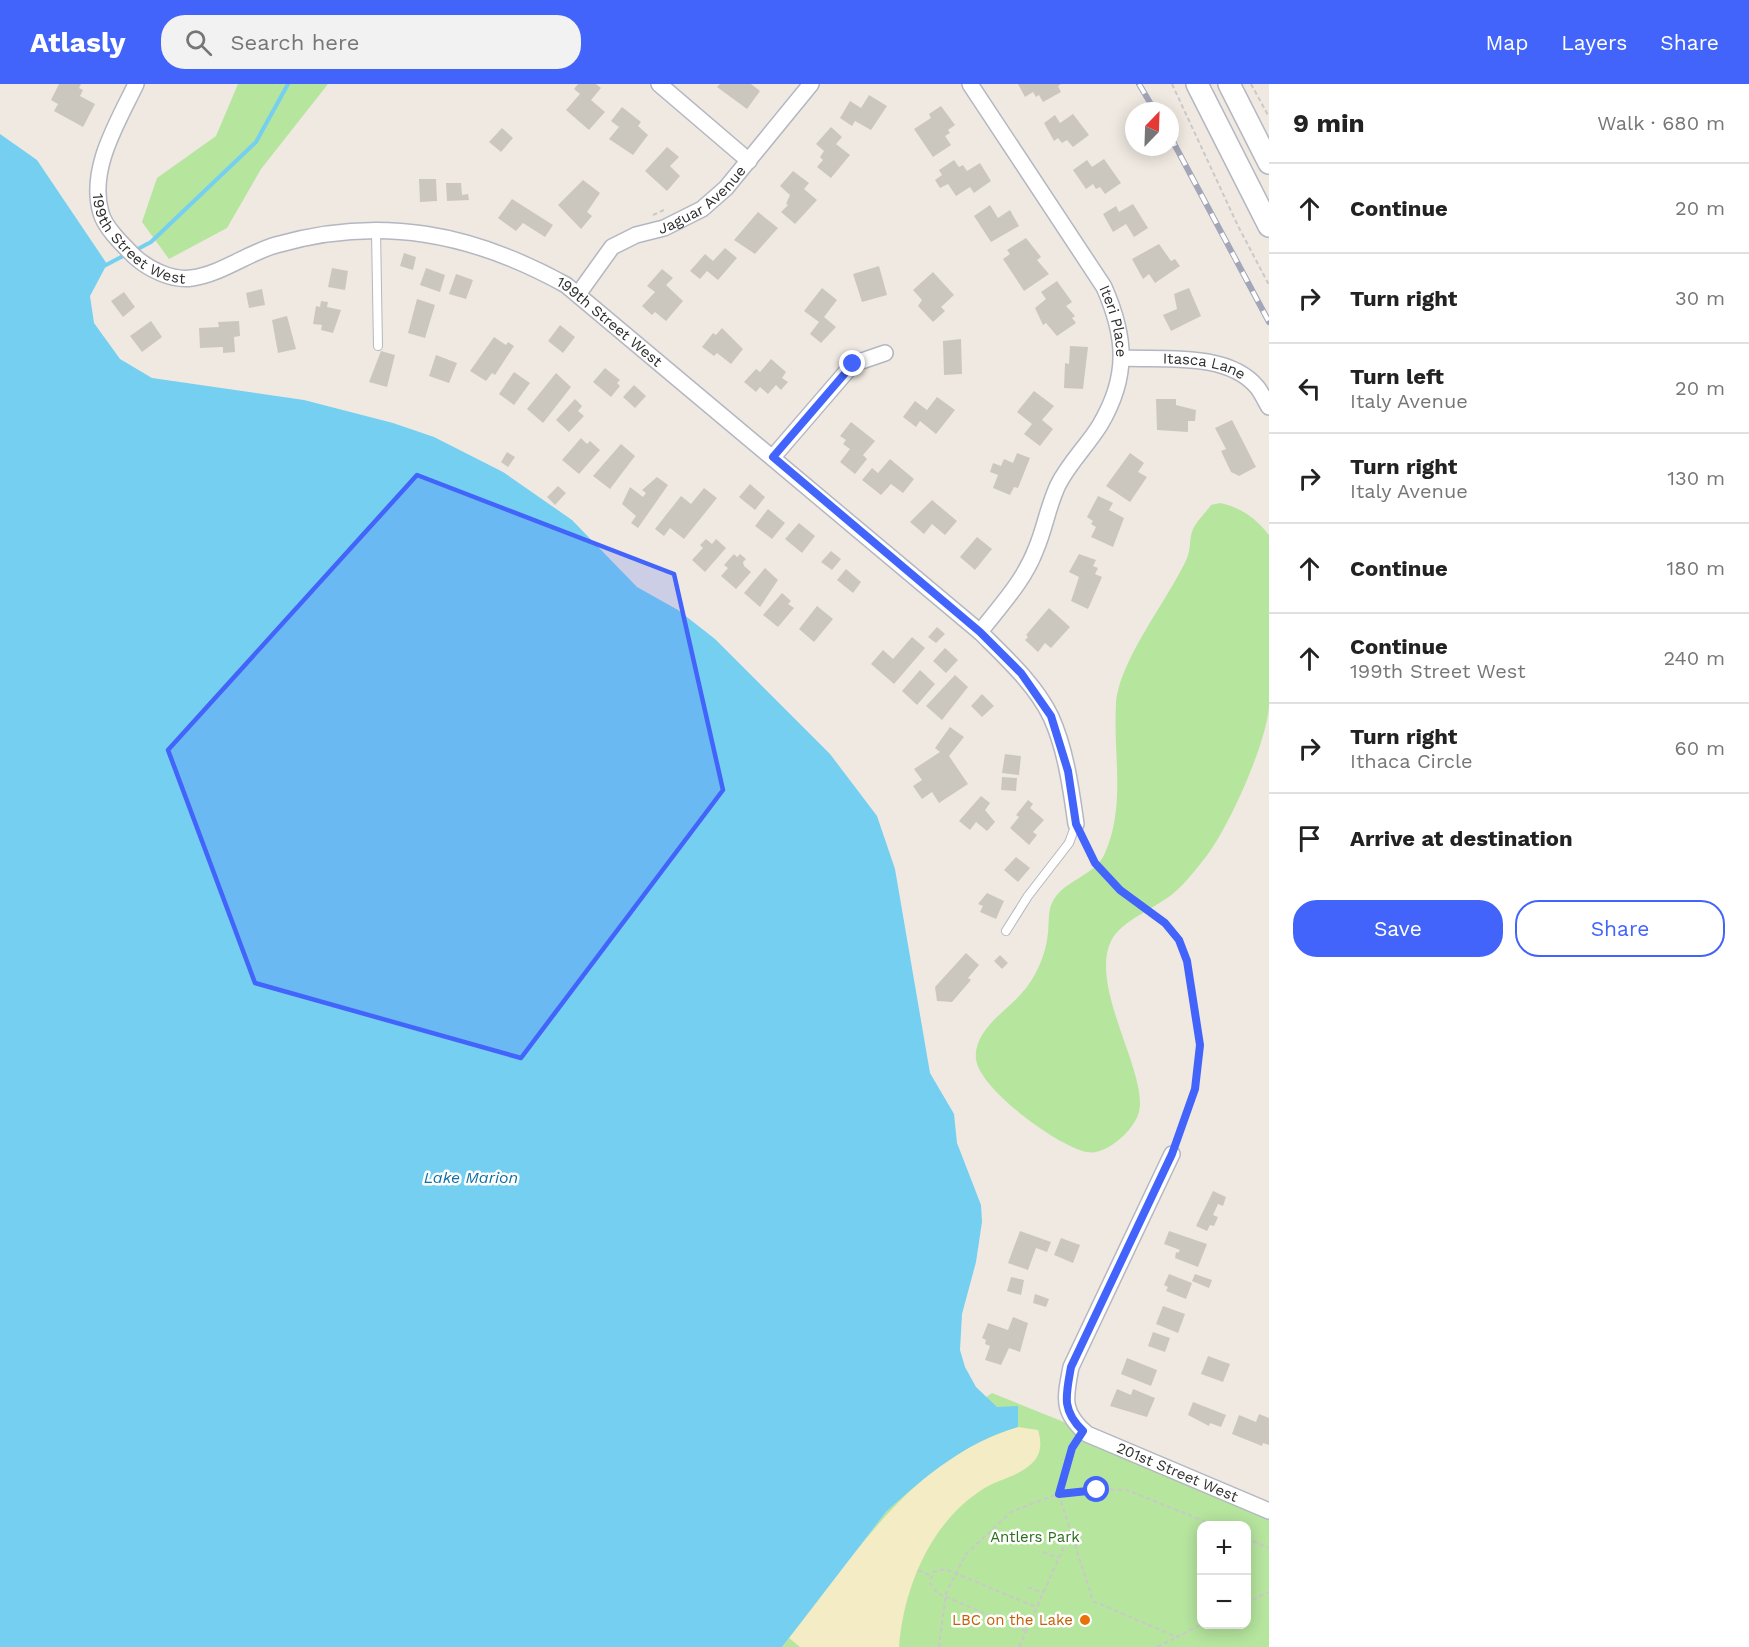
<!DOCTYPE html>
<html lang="en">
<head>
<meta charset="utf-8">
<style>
	body { margin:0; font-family:"Work Sans",sans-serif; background:#f2f2f2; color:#222 }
	.controls { position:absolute; right:18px; bottom:18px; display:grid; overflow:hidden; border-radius:12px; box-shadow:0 3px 15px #0003 }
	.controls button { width:54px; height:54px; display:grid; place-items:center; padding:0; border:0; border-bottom:2px solid #e0e0e0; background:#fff; color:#222; font:30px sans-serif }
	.compass { position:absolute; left:1125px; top:18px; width:54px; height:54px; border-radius:50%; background:#fff; box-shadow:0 3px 15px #0003; rotate:23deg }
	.stop { position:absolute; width:18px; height:18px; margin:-14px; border:4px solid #4264fb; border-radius:50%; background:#fff }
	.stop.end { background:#4264fb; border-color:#fff; box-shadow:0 2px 6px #0008 }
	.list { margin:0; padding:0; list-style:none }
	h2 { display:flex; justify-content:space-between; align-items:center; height:78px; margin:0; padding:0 24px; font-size:26px }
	h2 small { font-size:20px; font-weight:400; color:#767676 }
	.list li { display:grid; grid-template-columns:39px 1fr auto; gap:18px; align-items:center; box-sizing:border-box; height:90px; padding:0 24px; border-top:2px solid #e0e0e0 }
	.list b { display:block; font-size:22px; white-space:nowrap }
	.list p { margin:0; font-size:20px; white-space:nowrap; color:#767676 }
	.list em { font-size:20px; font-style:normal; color:#767676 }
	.actions { display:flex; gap:12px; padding:18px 24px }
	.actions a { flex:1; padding:14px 0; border:2px solid #4264fb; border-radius:24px; text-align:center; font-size:21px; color:#4264fb }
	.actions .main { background:#4264fb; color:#fff }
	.icon { flex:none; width:33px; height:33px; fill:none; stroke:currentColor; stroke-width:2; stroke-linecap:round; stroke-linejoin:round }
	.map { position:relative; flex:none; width:1269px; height:1563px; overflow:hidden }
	header { display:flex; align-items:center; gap:36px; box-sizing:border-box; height:84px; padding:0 30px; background:#4264fb; color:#fff }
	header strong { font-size:28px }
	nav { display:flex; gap:33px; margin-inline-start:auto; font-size:21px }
	.search { width:420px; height:54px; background:#f2f2f2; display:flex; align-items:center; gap:15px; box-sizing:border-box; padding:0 21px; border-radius:24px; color:#767676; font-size:22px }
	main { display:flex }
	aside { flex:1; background:#fff }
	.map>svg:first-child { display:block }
</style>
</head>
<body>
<header>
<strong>Atlasly</strong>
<div class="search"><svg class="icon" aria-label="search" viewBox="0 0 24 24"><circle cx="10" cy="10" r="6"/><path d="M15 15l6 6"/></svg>Search here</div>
<nav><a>Map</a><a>Layers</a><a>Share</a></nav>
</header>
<main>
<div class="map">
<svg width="1269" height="1563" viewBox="0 0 1269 1563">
	<rect width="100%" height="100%" fill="#efe9e1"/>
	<g fill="#b6e59e" fill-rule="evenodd">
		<path d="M238 0H328L261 85 227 144 169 175 142 138 157 94 216 52Z"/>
		<path d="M1220 419C1240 423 1257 435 1269 451 1269 506 1269 568 1269 623 1266 661 1226 751 1201 779 1193 789 1185 799 1176 807 1159 823 1121 836 1111 857 1088 904 1152 995 1138 1031 1132 1048 1105 1072 1087 1068 1059 1063 979 1005 976 975 973 947 1006 927 1021 910 1036 894 1046 870 1048 849 1049 840 1048 826 1052 819 1062 796 1095 793 1105 769 1126 721 1113 672 1116 621 1118 577 1169 515 1187 474 1191 465 1189 454 1193 445 1197 437 1206 428 1211 421Z"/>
		<path d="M992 1309 1064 1338 1077 1351 1269 1434V1563H782L886 1428 997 1323 985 1314ZM1202 1442H1246V1540H1202Z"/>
	</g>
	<path fill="#f3ecc5" d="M1018 1343 1038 1346C1041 1356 1042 1367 1035 1376 1022 1392 999 1395 983 1405 930 1439 904 1503 899 1563H800L789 1554C855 1472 911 1374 1018 1343Z"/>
	<path fill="#75cff0" d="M0 50 37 76 107 180 90 212 94 239 120 275 152 294 304 316 393 339 434 353 503 388 572 436 637 503 678 526 715 555 830 670 877 732 895 785 930 989 954 1030 957 1059 981 1121 982 1138 976 1178 962 1230 960 1266 965 1283 976 1303 997 1323 1018 1322V1343C966 1358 925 1392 886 1428L782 1563H0Z"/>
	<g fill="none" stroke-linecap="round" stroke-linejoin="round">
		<g stroke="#75cff0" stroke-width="4">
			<path d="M134 167 151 158 256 58 288 0"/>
			<path d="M104 182 127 170"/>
		</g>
	</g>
	<g fill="#cbc7bf">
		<path d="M59 0H81L79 4 83 6 80 12 95 20 83 43 54 27 58 20 51 16Z"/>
		<path d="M578 0H596L601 4 591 16 605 28 589 46 566 26 580 10 574 5Z"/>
		<path d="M720 0H751L760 7 747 25 717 3Z"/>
		<path d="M1018 0H1061L1058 2 1061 8 1043 18 1039 11 1036 13 1033 8 1025 13Z"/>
		<path d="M869 11 887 22 871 46 855 37 852 42 840 34 850 17 861 24Z"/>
		<path d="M941 22 955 41 948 46 950 49 945 52 951 61 933 73 914 45 931 34 929 30Z"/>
		<path d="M622 23 641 38 638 42 648 51 633 71 609 55 619 43 611 37Z"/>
		<path d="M1073 30 1089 51 1073 63 1067 56 1062 59 1058 54 1054 57 1044 39 1055 31 1060 39Z"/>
		<path d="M831 43 842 53 836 60 850 71 831 94 817 83 823 76 820 73 824 67 816 60Z"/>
		<path d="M502 44 513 54 501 68 489 58Z"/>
		<path d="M667 63 679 73 670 82 680 92 667 107 645 87Z"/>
		<path d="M1104 75 1121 99 1105 110 1100 103 1096 105 1093 100 1086 105 1073 86 1087 76 1092 83Z"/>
		<path d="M954 76 959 83 963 81 967 87 980 79 991 97 974 109 970 103 956 112 948 100 940 104 935 96 942 91 939 86Z"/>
		<path d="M793 87 809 99 804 105 817 116 795 140 781 128 788 121 786 120 790 111 780 102Z"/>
		<path d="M419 95H436L437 117 420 118Z"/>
		<path d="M583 96 600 109 587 128 592 132 581 145 558 121Z"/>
		<path d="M446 99H461L462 111 468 110 469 116 447 117Z"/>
		<path d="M512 115 553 141 545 153 523 139 516 147 498 134Z"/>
		<path d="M1133 120 1148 144 1134 153 1126 140 1113 148 1103 130 1116 122 1119 128Z"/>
		<path d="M990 121 998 134 1010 126 1019 142 991 158 974 132Z"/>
		<path d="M758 128 778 144 755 170 734 156Z"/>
		<path d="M1026 154 1041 173 1037 176 1049 190 1024 207 1003 175 1010 170 1007 166Z"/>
		<path d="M1159 160 1171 177 1175 175 1180 182 1155 199 1149 190 1143 195 1132 175Z"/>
		<path d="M725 164 737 174 718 196 707 187 700 195 690 187 705 170 713 177Z"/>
		<path d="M404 169 416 173 413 186 400 182Z"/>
		<path d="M879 182 887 211 862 218 853 190Z"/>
		<path d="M332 184 348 187 345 206 328 203Z"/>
		<path d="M426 184 445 191 440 208 420 201Z"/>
		<path d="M662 185 673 194 666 201 683 217 666 237 655 228 652 231 642 222 655 208 647 202Z"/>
		<path d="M933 188 954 211 941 223 945 227 933 238 918 222 922 216 913 206Z"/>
		<path d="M456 190 473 196 466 215 449 210Z"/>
		<path d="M1057 197 1072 218 1066 222 1075 232 1072 234 1076 239 1057 252 1046 239 1043 241 1035 224 1046 215 1041 208Z"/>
		<path d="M822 204 837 216 824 233 836 243 821 259 810 250 819 238 804 227Z"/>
		<path d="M1189 204 1201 232 1171 247 1163 231 1177 225 1174 210Z"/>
		<path d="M262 205 265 221 249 224 246 209Z"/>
		<path d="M124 208 135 223 123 233 111 217Z"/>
		<path d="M417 215 435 221 425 254 408 249Z"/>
		<path d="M321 217 328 218 327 223 341 226 333 249 321 246 322 241 313 240 316 222 320 223Z"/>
		<path d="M287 232 296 265 278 269 272 236Z"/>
		<path d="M151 237 162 253 142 268 130 252Z"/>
		<path d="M239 237 240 252 234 253 235 268 223 269V263L200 264 199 244 219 243 218 238Z"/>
		<path d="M560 241 575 253 563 269 548 257Z"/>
		<path d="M722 244 743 265 731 280 717 269 714 272 702 263 713 249 716 251Z"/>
		<path d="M494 253 506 261 508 258 514 262 495 291 492 289 486 297 470 287Z"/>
		<path d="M961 255 962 290 944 291 943 257Z"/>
		<path d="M1070 262 1088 263 1083 305 1064 304 1065 279 1069 280Z"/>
		<path d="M381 267 395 271 387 303 369 298Z"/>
		<path d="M436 271 457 279 449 299 429 292Z"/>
		<path d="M771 275 786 288 782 294 788 298 781 306 776 301 768 310 760 303 756 308 744 298 756 285 760 288Z"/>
		<path d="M605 284 620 296 617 299 620 302 611 313 593 298Z"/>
		<path d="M514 288 530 299 514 321 499 310Z"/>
		<path d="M556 289 571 303 543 339 527 325Z"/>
		<path d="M634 301 646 312 635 324 623 313Z"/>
		<path d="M1034 307 1054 322 1042 336 1053 345 1040 362 1024 350 1032 340 1017 328Z"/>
		<path d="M937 313 955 326 936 350 920 337 916 343 903 333 915 317 927 326Z"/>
		<path d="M575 315 582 322 578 327 584 332 569 348 556 336Z"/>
		<path d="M1156 315H1176V321L1196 326 1195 337H1188V348L1157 346Z"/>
		<path d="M1232 336 1256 383 1239 392 1231 388 1221 367 1226 365 1215 344Z"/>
		<path d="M851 338 875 357 863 371 867 375 855 390 840 378 850 365 843 360 846 356 840 352Z"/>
		<path d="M581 354 587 360 590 357 600 366 579 390 562 376Z"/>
		<path d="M621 360 635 372 610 405 593 392Z"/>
		<path d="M507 368 515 373 508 383 501 378Z"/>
		<path d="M1017 369 1030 374 1018 404 1014 403 1010 411 993 404 998 391 990 388 993 379 1001 382 1004 375 1013 379Z"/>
		<path d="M1130 369 1144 379 1138 388 1147 393 1130 418 1106 402Z"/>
		<path d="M890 375 914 395 903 409 891 400 881 411 862 396 872 384 878 389Z"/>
		<path d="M657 393 668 401 638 444 631 439 636 432 622 420 630 403 643 413 646 409 642 406Z"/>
		<path d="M750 400 765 413 755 426 739 413Z"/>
		<path d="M558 402 566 409 555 421 547 413Z"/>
		<path d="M704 404 717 414 684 455 670 444 664 452 655 445 681 412 691 420Z"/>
		<path d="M1098 412 1113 419 1109 426 1124 434 1113 463 1091 453 1096 443 1091 440 1093 437 1087 433Z"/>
		<path d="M932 416 957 437 945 451 932 440 924 450 910 438Z"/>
		<path d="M768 425 785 439 772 455 755 442Z"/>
		<path d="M799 439 815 452 802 469 785 455Z"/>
		<path d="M977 453 992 465 975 486 960 473Z"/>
		<path d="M706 455 712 460 716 455 726 464 705 488 692 476 703 464 700 461Z"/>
		<path d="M831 467 841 475 832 486 821 478Z"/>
		<path d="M734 470 737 473 740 470 746 475 743 478 744 482 751 488 736 505 721 492 728 484 724 481Z"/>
		<path d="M1079 470 1096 476 1093 482 1098 484 1095 490 1102 493 1088 525 1071 517 1079 493 1069 488Z"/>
		<path d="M765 484 778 496 760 523 744 509Z"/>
		<path d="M846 485 861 498 853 509 837 496Z"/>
		<path d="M782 509 791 517 788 520 794 524 778 543 763 531Z"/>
		<path d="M817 522 833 535 814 558 799 545Z"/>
		<path d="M1049 524 1070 543 1051 564 1045 559 1038 568 1025 556 1028 553 1026 551Z"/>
		<path d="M937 543 945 550 936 559 928 553Z"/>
		<path d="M912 553 925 564 894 600 871 580 883 566 893 575Z"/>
		<path d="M945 564 958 576 946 589 933 577Z"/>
		<path d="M920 586 935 600 917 621 902 607Z"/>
		<path d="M955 591 968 603 942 636 926 622Z"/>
		<path d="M982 610 994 622 982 633 971 622Z"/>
		<path d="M950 643 964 653 949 672 968 700 939 719 932 708 922 715 913 702 922 696 914 685 940 668 935 664Z"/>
		<path d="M1005 670 1021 672 1019 691 1002 689Z"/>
		<path d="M1002 693 1017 694 1016 707 1001 706Z"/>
		<path d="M981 712 990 719 985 726 995 738 987 747 976 738 970 746 959 737Z"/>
		<path d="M1028 716 1033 720 1030 724 1044 736 1033 748 1037 751 1029 761 1010 744 1019 733 1016 731Z"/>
		<path d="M1016 773 1030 784 1018 798 1004 786Z"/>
		<path d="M987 809 1004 817 996 835 980 828 983 822 978 820Z"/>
		<path d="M966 869 979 881 968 894 971 896 952 918 937 917 935 903Z"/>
		<path d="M1000 871 1008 879 1002 885 994 877Z"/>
		<path d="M1213 1107 1226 1113 1223 1122 1218 1120 1213 1131 1218 1133 1214 1142 1210 1141 1207 1147 1196 1142Z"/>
		<path d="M1020 1147 1051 1158 1047 1168 1036 1164 1028 1186 1008 1179Z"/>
		<path d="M1169 1147 1207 1160 1198 1183 1175 1174 1176 1168 1178 1169 1180 1166 1164 1160Z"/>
		<path d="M1061 1154 1080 1161 1073 1179 1054 1171Z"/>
		<path d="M1169 1190 1192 1199 1186 1215 1166 1207 1168 1203 1164 1201Z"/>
		<path d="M1195 1190 1212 1196 1209 1204 1192 1197Z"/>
		<path d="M1011 1193 1024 1196 1021 1211 1007 1207Z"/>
		<path d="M1035 1210 1049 1215 1046 1223 1033 1219Z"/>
		<path d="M1163 1222 1185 1230 1178 1249 1156 1240Z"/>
		<path d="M1013 1233 1028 1239 1020 1268 1009 1264 1001 1281 985 1276 990 1262 985 1260 986 1256 982 1254 988 1239 1008 1246Z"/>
		<path d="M1153 1248 1170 1254 1165 1268 1148 1262Z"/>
		<path d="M1208 1272 1230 1280 1223 1298 1201 1290Z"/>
		<path d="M1127 1274 1157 1286 1151 1302 1121 1290Z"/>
		<path d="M1117 1305 1131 1311 1133 1305 1155 1314 1147 1333 1110 1322Z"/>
		<path d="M1193 1318 1226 1331 1221 1343 1210 1339 1209 1342 1188 1331Z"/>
		<path d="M1259 1330 1269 1334V1361L1263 1359 1262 1362 1232 1350 1239 1331 1256 1338Z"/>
	</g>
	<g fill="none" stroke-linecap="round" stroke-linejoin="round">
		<defs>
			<g id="lane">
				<path d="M376 147 378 262"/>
				<path d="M1006 847 1028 812 1069 759 1076 740"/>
			</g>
			<g id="street">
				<path id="s1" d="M136 0C118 38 88 85 101 129 105 144 123 161 134 172 148 185 172 197 192 194 221 190 248 169 276 161 381 131 472 149 566 201L980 548C1005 573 1035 600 1051 633 1066 666 1071 705 1076 740"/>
				<path d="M659 0 749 77"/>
				<path id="s2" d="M970 0 1104 203C1126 253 1129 292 1100 341 1087 362 1069 379 1058 401 1048 422 1045 444 1036 465 1024 497 1000 522 980 548"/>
				<path id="s3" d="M579 209 612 163 636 151 664 144 702 125 726 104 811 0"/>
				<path id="s4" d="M1124 274C1164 276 1228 268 1257 303 1262 309 1265 317 1269 323"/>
				<path d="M773 373 853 280 885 269"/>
				<path id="s5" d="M1172 1070 1071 1283C1065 1314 1061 1328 1087 1350L1269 1427"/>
			</g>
			<g id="secondary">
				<path d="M1197 0 1269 142"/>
				<path d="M1229 0 1269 79"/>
			</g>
		</defs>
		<use href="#lane" stroke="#b4b7c1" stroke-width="10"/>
		<use href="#street" stroke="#b4b7c1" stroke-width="18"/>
		<use href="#secondary" stroke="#b4b7c1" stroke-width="24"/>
		<g stroke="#c9c9c9" stroke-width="2" stroke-dasharray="4.5 3" stroke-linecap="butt">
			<path d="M1172 0 1238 142 1269 201"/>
			<path d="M1251 0 1269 33"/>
			<path d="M653 131 664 126"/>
			<path d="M1083 754 1095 779 1120 806 1165 839 1179 856 1187 877 1200 961 1195 1005 1176 1058"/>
			<path d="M1075 1360 1059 1411 1093 1517 1177 1553 1202 1540"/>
			<path d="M1246 1454 1269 1464"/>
			<path d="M1043 1468 1058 1474"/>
			<path d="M918 1486 932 1492"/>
			<path d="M1028 1503 1043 1509"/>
			<path d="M1246 1519 1269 1508"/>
			<path d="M1026 1547 937 1509 930 1499 933 1488 945 1485 1036 1523"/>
			<path d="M939 1563 946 1509 966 1470 1011 1428 1052 1412 1097 1405 1127 1406 1216 1442"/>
			<path d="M1019 1563 1070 1449"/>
			<path d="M1157 1563 1177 1553"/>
		</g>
		<use href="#lane" stroke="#fff" stroke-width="8"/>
		<use href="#street" stroke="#fff" stroke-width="15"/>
		<use href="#secondary" stroke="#fff" stroke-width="21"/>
		<defs>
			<g id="rail">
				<path d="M1139 0 1155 27"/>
				<path d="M1170 52 1269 238"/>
			</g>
		</defs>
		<use href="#rail" stroke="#a3a6b8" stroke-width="6"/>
		<use href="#rail" stroke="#fff" stroke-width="4" stroke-dasharray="11" stroke-linecap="butt"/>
	</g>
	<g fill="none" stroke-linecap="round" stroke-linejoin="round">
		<path stroke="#4264fb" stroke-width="8" d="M853 280 773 373 980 548 1021 589 1051 632 1068 687 1076 740 1095 779 1120 806 1165 839 1179 856 1187 877 1200 961 1195 1005 1172 1070 1071 1283C1066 1311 1061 1326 1083 1347L1072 1364 1059 1410 1097 1406"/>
	</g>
	<path fill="#4264fb" fill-opacity="0.2" stroke="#4264fb" stroke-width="4.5" stroke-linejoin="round" d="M417 391 674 490 723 706 521 974 255 899 168 666Z"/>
	<circle fill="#e8710a" stroke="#fff" stroke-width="2" cx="1085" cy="1536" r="6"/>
	<g text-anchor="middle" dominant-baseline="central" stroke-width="5" stroke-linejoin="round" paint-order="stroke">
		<g font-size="15" fill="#2e2e2e" stroke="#fff">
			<text stroke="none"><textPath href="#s3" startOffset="160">Jaguar Avenue</textPath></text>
			<text stroke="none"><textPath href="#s1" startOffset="183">199th Street West</textPath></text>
			<text stroke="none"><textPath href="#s1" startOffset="704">199th Street West</textPath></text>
			<text stroke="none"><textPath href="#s2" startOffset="279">Iteri Place</textPath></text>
			<text stroke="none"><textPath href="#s4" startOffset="81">Itasca Lane</textPath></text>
			<text stroke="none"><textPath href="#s5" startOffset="408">201st Street West</textPath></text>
		</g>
		<g font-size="15" fill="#2c6e1b" stroke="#fff">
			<text x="1035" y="1453">Antlers Park</text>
		</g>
		<g font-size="15" fill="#c56008" stroke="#fff" text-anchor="end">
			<text x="1073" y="1536">LBC on the Lake</text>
		</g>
		<g font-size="16" font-style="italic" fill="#0d6fa3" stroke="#fff">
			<text x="471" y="1093">Lake Marion</text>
		</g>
	</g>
</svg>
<div class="controls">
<button>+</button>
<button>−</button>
</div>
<svg class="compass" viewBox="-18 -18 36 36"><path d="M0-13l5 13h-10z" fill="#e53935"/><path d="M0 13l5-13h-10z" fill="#767676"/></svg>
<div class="stop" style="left:1097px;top:1406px"></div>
<div class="stop end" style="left:853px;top:280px"></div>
</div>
<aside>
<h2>9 min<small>Walk · 680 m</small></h2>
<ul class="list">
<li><svg class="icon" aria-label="ahead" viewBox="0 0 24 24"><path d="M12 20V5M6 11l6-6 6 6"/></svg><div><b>Continue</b></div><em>20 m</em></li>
<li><svg class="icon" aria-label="right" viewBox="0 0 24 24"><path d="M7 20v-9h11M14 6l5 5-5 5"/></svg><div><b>Turn right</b></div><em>30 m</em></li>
<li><svg class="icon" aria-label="left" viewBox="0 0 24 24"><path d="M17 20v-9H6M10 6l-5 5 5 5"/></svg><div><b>Turn left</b><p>Italy Avenue</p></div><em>20 m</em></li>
<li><svg class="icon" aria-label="right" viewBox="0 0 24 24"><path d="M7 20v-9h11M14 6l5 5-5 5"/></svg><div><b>Turn right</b><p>Italy Avenue</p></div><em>130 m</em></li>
<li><svg class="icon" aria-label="ahead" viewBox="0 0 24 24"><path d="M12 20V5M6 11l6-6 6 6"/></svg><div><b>Continue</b></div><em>180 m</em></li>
<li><svg class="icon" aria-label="ahead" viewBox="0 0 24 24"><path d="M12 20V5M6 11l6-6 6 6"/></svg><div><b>Continue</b><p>199th Street West</p></div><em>240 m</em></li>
<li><svg class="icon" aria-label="right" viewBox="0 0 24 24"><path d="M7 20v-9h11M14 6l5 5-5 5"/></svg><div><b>Turn right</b><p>Ithaca Circle</p></div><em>60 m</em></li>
<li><svg class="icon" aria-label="arrive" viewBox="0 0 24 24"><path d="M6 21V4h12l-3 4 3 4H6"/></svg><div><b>Arrive at destination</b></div></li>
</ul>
<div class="actions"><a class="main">Save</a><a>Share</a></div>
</aside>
</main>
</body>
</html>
